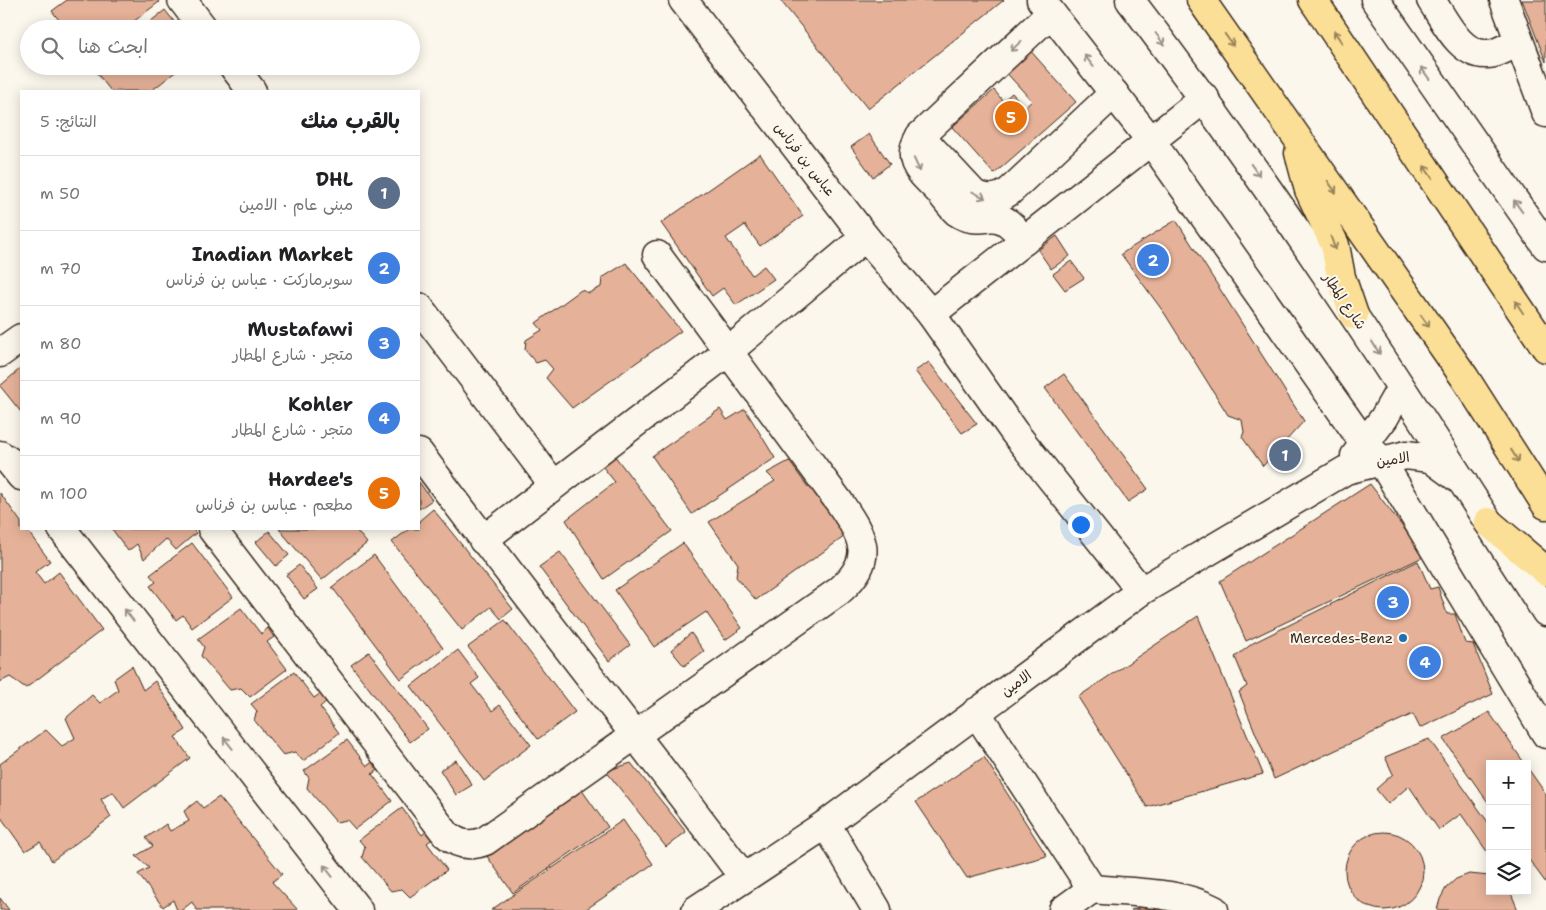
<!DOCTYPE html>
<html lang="ar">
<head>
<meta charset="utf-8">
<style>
	body { margin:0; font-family:"Shantell Sans","Playpen Sans Arabic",sans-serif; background:#f2f2f2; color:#202124; direction:rtl }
	.controls { position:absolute; right:15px; bottom:15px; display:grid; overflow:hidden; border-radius:0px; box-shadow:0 2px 12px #0003 }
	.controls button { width:45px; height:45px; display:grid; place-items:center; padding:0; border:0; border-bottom:1px solid #e0e0e0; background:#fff; color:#202124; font:25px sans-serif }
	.you { position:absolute; left:1080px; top:524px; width:18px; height:18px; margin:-12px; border:4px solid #fff; border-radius:50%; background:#1a73e8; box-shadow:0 0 0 8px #1a73e833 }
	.badge { display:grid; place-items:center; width:32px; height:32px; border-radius:50%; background:#b45309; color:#fff; font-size:16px; font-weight:700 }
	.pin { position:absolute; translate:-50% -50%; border:2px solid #fff; box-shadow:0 1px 5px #0006 }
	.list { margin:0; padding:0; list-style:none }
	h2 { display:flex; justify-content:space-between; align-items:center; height:65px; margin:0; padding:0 20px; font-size:21px }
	h2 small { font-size:16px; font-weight:400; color:#757577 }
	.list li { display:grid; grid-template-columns:32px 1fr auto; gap:15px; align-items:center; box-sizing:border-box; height:75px; padding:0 20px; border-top:1px solid #e0e0e0 }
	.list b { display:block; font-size:19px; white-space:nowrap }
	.list p { margin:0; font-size:16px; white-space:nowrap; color:#757577 }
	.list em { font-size:16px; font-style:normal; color:#757577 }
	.icon { flex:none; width:28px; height:28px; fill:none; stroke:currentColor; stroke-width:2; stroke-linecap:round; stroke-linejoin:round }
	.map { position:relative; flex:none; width:1546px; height:910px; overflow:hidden; direction:ltr }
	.search { position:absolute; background:#fff; box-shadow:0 2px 12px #0003; left:20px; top:20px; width:400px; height:55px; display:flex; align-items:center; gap:12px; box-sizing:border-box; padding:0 18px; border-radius:28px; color:#757577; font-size:19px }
	.panel { position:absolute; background:#fff; box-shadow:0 2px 12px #0003; left:20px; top:90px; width:400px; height:440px; border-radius:0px; direction:rtl }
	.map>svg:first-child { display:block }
</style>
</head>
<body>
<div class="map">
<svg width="1546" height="910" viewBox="0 0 1546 910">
	<rect width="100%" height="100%" fill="#fbf7ec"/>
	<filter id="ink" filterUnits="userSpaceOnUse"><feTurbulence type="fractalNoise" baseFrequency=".02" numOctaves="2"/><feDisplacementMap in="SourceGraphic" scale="10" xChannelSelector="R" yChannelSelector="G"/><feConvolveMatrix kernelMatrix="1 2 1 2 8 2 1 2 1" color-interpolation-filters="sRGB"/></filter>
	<g filter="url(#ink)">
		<g fill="#e5b198" stroke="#3b2a1e">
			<path d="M67 0H157L159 2 124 29H66L52 11Z"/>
			<path d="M780 0H1004L868 109Z"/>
			<path d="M1522 0H1546V62Z"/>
			<path d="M165 10 180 29H141Z"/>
			<path d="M1028 48 1076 102 994 174 952 127 994 90 1003 101 1012 93 1025 107 1032 101 1003 69Z"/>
			<path d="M93 66H183L151 91H111L92 67Z"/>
			<path d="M869 134 890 164 873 177 851 147Z"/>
			<path d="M760 154 803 216 760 246 745 225 726 238 752 275 764 266 774 279 736 305 723 288 712 296 661 223Z"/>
			<path d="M1176 220 1304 421 1263 466 1242 437 1244 432 1242 420 1228 415 1165 314 1121 254Z"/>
			<path d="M1057 236 1070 256 1051 269 1038 250Z"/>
			<path d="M1071 261 1084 278 1065 290 1053 274Z"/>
			<path d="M626 263 681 331 572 408 546 378 553 369 545 360 536 363 525 350 526 340 542 330 536 323 581 290 589 293 601 287 602 278Z"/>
			<path d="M929 362 977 424 962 433 915 371Z"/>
			<path d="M21 368V412L0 386Z"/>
			<path d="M1064 374 1148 489 1128 502 1045 388Z"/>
			<path d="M720 409 727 420 745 409 775 458 692 514 652 456Z"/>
			<path d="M611 451 672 531 604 579 566 520 615 482 598 461Z"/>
			<path d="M789 461 808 487 821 486 848 534 756 600 736 577 738 564 709 522 775 481 767 473Z"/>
			<path d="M419 482 432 500 419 509Z"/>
			<path d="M1370 484 1425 556 1246 641 1220 581Z"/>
			<path d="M0 493 21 522V529H26L50 561 35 572 44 584 59 572 102 630 26 688 10 677 0 682Z"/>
			<path d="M433 509 513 609 501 619 491 607 462 630 392 542 409 529H419V521Z"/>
			<path d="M112 529H192L196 533 176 550 166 539 144 559 137 544 128 551Z"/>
			<path d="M279 529H355L367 543 322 580Z"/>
			<path d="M269 531 289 555 276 566 256 542Z"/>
			<path d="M192 543 233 597 192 628 183 615 176 620 150 586 156 582 150 575Z"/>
			<path d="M683 543 742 628 725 640 706 612 654 647 615 590Z"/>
			<path d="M560 552 630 645 609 661 539 567Z"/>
			<path d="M374 555 443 648 401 679 332 587Z"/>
			<path d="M1418 561 1430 589 1438 587 1447 614H1455L1465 643 1473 644 1493 694 1420 728 1413 714 1274 779 1239 692 1247 686 1235 657 1253 643Z"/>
			<path d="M299 565 318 589 304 599 286 575Z"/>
			<path d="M241 608 261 634 268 628 274 637 267 642 287 669 250 697 241 688 230 690 201 656 204 647 198 639Z"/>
			<path d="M1198 616 1263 774 1147 807 1078 697Z"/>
			<path d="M505 620 575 712 538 739 468 647Z"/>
			<path d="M691 633 704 651 684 666 671 650Z"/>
			<path d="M458 650 479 678 471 684 492 711 500 705 531 745 484 781 411 686Z"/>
			<path d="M369 652 428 729 410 742 351 665Z"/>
			<path d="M132 666 143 690 155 681 186 730 175 737 190 758 124 808 113 792 101 799 111 817 52 861 40 842 25 851 0 816V764L46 730 62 746 75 738 66 718 92 695 100 703 118 690 114 679Z"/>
			<path d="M294 672 314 698 321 693 327 701 320 707 339 733 303 761 295 752 283 755 254 720 257 711 251 704Z"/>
			<path d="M1489 712 1525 764H1490V805L1443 739Z"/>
			<path d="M1429 739 1490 825V856L1461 814 1439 830 1409 786 1388 804 1376 789 1393 774 1385 757Z"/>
			<path d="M347 740 367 766 374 761 380 769 372 774 392 801 355 829 347 820 336 822 307 788 309 778 304 771Z"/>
			<path d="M984 757 1047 856 967 878 916 802Z"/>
			<path d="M456 760 472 785 456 795 440 770Z"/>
			<path d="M631 763 686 832 666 847 606 771Z"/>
			<path d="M1527 767 1546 794V883L1527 857Z"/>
			<path d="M581 789 608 827 513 893 486 855Z"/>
			<path d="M219 797 282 874 272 882 298 910H197L192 902 182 910H177L173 900 163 907 138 874 149 868 136 856 153 846 146 838 166 824 170 831 189 821 184 811 197 801 203 808Z"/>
			<path d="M402 808 422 835 429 829 435 837 427 843 447 870 410 897 402 889 391 891 362 857 365 847 359 840Z"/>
			<path d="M623 820 653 864 585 910H491Z"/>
			<circle cx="1384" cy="871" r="39"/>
			<path d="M1469 874 1490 876V891H1510L1518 910H1437L1440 899 1446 888 1456 879Z"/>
			<path d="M0 898 9 910H0Z"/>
			<path d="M1147 906 1160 908 1165 910H1131Z"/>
		</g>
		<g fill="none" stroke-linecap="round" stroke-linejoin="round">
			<defs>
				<g id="minor">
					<path d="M182 0 204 29"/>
					<path d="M683 0 865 237 931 314 1014 432 1141 591"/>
					<path d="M1041 0 1151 141 1364 443 1380 459 1546 734"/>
					<path d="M1130 0C1280 196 1413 404 1546 612"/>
					<path d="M1375 0 1546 246"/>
					<path d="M1431 0C1444 19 1460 56 1487 54 1498 54 1509 46 1519 41"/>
					<path d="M1504 0 1546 113"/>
					<path d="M233 66 252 91"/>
					<path d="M920 136 974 194C986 201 998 200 1010 191L1114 93"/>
					<path d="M1024 241C995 198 985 231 957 212 951 207 945 198 939 191 922 173 904 162 920 136L1051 13"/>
					<path d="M419 307 553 484"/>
					<path d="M931 314 1205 98"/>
					<path d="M0 353 21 338"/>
					<path d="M419 453C525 596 637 735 744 878"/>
					<path d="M0 455 9 461 21 476"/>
					<path d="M1355 456 1384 418 1401 388"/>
					<path d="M62 529 358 910"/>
					<path d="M212 529 446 834C458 845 470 847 485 841L839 591C876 558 864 539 840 503L657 255"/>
					<path d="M483 540 729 351 865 237"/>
					<path d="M976 712 1092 889 1063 910"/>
					<path d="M826 824 877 910"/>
					<path d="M1092 889C1132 893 1178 891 1214 910"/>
					<path d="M696 910 826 824 1141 591 1346 470 1406 455 1430 458 1463 482"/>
				</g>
				<g id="highway">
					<path d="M1201 0 1465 378 1546 505"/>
					<path d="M1313 0 1546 348"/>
					<path d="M1299 153 1309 190 1335 245 1341 277 1354 315"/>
					<path d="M1488 522 1546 571"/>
				</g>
			</defs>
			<use href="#minor" stroke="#3b2a1e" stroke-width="31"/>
			<use href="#highway" stroke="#3b2a1e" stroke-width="31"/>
			<use href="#minor" stroke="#fbf7ec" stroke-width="28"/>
			<use href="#highway" stroke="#fbdf96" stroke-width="28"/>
		</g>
		<defs><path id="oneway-shaft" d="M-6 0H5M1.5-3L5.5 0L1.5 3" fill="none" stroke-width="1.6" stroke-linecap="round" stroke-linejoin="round" transform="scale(1.25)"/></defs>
		<g stroke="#9b845a">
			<use href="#oneway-shaft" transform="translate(1338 37) rotate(-124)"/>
			<use href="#oneway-shaft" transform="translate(1229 40) rotate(55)"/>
			<use href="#oneway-shaft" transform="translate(1428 172) rotate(-124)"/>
			<use href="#oneway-shaft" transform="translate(1332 187) rotate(55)"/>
			<use href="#oneway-shaft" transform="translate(1333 243) rotate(70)"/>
			<use href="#oneway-shaft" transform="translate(1519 307) rotate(-124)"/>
			<use href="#oneway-shaft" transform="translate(1425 321) rotate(55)"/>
			<use href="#oneway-shaft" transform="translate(1515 456) rotate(58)"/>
		</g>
		<g stroke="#9b9085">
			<use href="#oneway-shaft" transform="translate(1160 39) rotate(53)"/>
			<use href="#oneway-shaft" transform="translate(1016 46) rotate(137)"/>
			<use href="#oneway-shaft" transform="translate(1089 61) rotate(-128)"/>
			<use href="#oneway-shaft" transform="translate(1425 73) rotate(-125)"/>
			<use href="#oneway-shaft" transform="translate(917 165) rotate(65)"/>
			<use href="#oneway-shaft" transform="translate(1255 170) rotate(55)"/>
			<use href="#oneway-shaft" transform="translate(979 195) rotate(27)"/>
			<use href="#oneway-shaft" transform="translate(1518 206) rotate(-125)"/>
			<use href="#oneway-shaft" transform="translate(1376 348) rotate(58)"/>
			<use href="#oneway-shaft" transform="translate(129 615) rotate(-128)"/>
			<use href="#oneway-shaft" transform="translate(228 743) rotate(-128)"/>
			<use href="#oneway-shaft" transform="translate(328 871) rotate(-128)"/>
		</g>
	</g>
	<circle fill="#1f6fb2" stroke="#fbf7ec" stroke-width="2" cx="1403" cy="638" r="5"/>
	<g text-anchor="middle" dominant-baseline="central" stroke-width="4" stroke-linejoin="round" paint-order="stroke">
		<g font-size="14" fill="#3b2a1e" stroke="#fbf7ec">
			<text transform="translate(805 159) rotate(52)">عباس بن فرناس</text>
			<text transform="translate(1345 301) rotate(56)">شارع المطار</text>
			<text transform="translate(1393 459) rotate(-8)">الامين</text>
			<text transform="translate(1016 683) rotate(-36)">الامين</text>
		</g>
		<g font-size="14" fill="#3b2a1e" stroke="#fbf7ec" text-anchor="end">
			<text x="1393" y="638">Mercedes-Benz</text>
		</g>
	</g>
</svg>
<div class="controls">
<button>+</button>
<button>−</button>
<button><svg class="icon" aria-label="layers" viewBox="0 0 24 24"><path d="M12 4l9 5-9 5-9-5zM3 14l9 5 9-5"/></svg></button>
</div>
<div class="you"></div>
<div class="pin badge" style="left:1285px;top:455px;background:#5c6f8a">1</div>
<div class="pin badge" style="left:1153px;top:260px;background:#3f7fe0">2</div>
<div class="pin badge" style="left:1393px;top:602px;background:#3f7fe0">3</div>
<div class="pin badge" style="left:1425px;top:662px;background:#3f7fe0">4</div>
<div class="pin badge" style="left:1011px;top:117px;background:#e8710a">5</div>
<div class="search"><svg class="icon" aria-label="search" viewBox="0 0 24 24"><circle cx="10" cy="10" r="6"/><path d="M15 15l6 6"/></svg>ابحث هنا</div>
<section class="panel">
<h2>بالقرب منك<small>النتائج: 5</small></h2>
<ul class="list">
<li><span class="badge" style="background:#5c6f8a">1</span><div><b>DHL</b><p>مبنى عام · الامين</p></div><em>50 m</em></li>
<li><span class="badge" style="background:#3f7fe0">2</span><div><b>Inadian Market</b><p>سوبرماركت · عباس بن فرناس</p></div><em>70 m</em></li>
<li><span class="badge" style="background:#3f7fe0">3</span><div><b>Mustafawi</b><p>متجر · شارع المطار</p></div><em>80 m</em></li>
<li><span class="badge" style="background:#3f7fe0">4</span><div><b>Kohler</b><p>متجر · شارع المطار</p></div><em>90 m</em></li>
<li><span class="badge" style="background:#e8710a">5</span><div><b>Hardee's</b><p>مطعم · عباس بن فرناس</p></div><em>100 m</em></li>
</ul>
</section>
</div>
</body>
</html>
